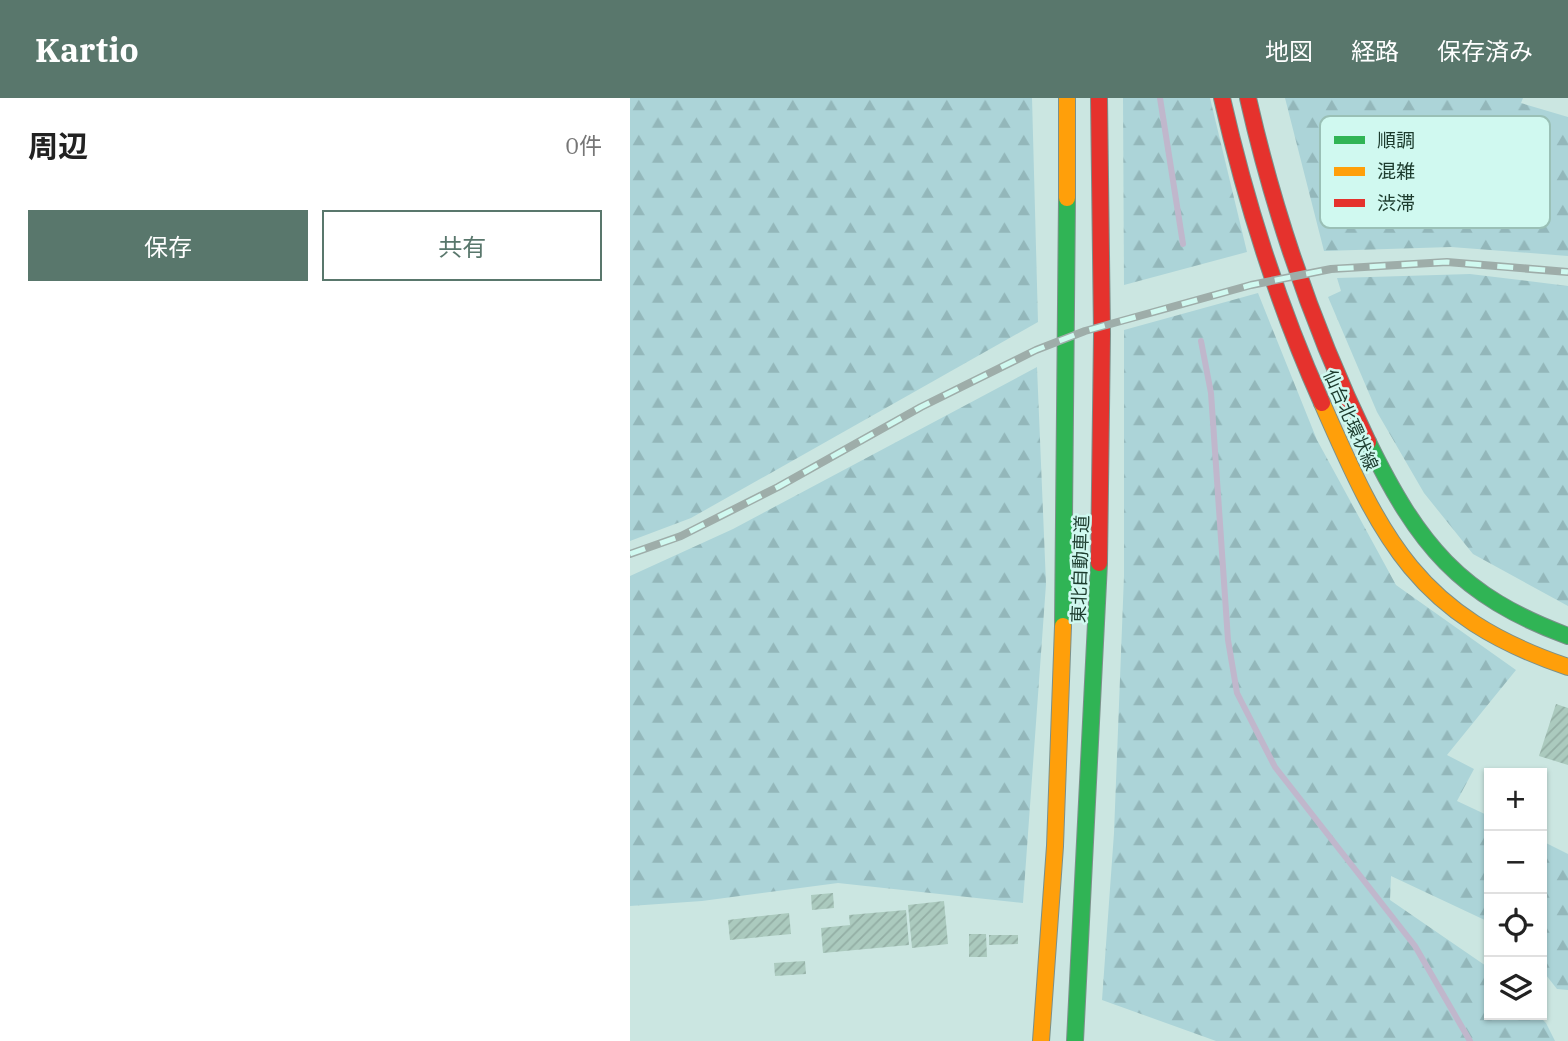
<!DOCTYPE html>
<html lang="ja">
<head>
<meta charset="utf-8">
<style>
	body { margin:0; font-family:"IBM Plex Serif","Noto Sans JP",serif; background:#f2f2f2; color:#222 }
	.controls { position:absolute; right:21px; bottom:21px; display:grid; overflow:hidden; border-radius:0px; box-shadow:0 2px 5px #0004 }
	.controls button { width:63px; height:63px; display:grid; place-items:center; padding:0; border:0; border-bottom:2px solid #e0e0e0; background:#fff; color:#222; font:35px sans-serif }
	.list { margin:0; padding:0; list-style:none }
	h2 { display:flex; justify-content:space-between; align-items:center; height:91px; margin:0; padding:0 28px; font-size:30px }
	h2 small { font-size:23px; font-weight:400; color:#767676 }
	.actions { display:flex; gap:14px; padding:21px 28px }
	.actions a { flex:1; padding:16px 0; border:2px solid #59776c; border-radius:0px; text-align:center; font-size:24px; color:#59776c }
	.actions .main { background:#59776c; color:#fff }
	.icon { flex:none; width:38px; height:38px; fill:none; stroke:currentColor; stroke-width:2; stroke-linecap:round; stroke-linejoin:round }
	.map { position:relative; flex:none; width:938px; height:943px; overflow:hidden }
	header { display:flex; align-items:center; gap:42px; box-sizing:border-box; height:98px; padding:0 35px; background:#59776c; color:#fff }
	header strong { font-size:33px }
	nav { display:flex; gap:38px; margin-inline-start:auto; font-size:24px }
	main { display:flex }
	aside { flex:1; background:#fff }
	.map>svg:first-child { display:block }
</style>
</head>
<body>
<header>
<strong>Kartio</strong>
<nav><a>地図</a><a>経路</a><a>保存済み</a></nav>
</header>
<main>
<aside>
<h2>周辺<small>0件</small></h2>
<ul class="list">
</ul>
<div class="actions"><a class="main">保存</a><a>共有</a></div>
</aside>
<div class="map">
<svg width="938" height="943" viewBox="0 0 938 943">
	<defs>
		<pattern id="forest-firs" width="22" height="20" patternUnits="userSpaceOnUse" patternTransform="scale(1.75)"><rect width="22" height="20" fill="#acd4d8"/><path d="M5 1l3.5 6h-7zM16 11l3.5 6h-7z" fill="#93b7ba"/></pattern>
		<pattern id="building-hatch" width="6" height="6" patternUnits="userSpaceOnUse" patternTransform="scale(1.75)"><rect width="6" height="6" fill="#abcabe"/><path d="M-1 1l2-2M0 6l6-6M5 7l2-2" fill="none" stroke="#93aea4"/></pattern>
	</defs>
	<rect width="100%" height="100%" fill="#cbe6e1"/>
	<g fill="url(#forest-firs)">
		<path d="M0 0H402L408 224 61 420 0 443Z"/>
		<path d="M493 0H580L617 154 494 187Z"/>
		<path d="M655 0H893L891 5 938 19V158L821 149 694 153Z"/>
		<path d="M840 176 938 188V508L843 456 794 395 747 314 698 199 711 193 707 180Z"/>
		<path d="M628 195 687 342 766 487 886 572 817 657 844 671 827 703 859 718V824L761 778 760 802 859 870V917H908L916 925 925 943H586L472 902 484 735 494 478V232Z"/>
		<path d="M407 269 416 486 393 805 208 785 72 803 0 808V478L103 431Z"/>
		<path d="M912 743 938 756V892L927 891 912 872Z"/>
	</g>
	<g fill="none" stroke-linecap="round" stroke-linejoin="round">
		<g stroke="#c0b7cc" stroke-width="6">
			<path d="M530 0 553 146"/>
			<path d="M571 243 581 295 598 542 607 595 645 669 785 848 840 943"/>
		</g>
	</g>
	<g fill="url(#building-hatch)">
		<path d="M926 606 938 610V667L909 658Z"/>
		<path d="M203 795 204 810 182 812 181 797Z"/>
		<path d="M314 803 318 846 282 850 278 807Z"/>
		<path d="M276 812 279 847 193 855 191 830 220 827 219 817Z"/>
		<path d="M159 815 161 836 100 842 98 822Z"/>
		<path d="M339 836H356L357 859H339Z"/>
		<path d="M359 837H388V846L359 847Z"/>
		<path d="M175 863 176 876 145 878 144 865Z"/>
	</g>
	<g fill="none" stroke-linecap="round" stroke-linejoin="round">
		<defs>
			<g id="fast">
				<path d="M738 344C788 446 829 498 938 538"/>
				<path d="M433 528 437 100"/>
				<path d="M445 943 469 465"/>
			</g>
			<g id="slow">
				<path d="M437 100V0"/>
				<path d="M692 305C752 442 787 518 938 569"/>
				<path d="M411 943 425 748 433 528"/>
			</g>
			<g id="jam">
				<path d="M592 0C616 105 648 207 692 305"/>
				<path d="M618 0C645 119 685 234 738 344"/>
				<path d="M469 465 472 236 469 0"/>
			</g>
		</defs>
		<use href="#fast" stroke="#7b908a" stroke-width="18"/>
		<use href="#slow" stroke="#7b908a" stroke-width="18"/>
		<use href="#jam" stroke="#7b908a" stroke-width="18"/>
		<use href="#fast" stroke="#30b455" stroke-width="16"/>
		<use href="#slow" stroke="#ff9f0a" stroke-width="16"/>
		<use href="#jam" stroke="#e5322d" stroke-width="16"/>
		<defs>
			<path id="rail" d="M0 456 51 438 148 389 291 309 406 252 455 233 621 187 701 171 817 164 938 174"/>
		</defs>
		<use href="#rail" stroke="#9eada9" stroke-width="8"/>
		<use href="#rail" stroke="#d0f9f0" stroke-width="5" stroke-dasharray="16" stroke-linecap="butt"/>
	</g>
	<g text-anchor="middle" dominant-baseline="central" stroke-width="5" stroke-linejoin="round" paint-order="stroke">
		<g font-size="18" fill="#1c3b2d" stroke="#d0f9f0">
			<text transform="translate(721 322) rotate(66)">仙台北環状線</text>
			<text transform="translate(450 471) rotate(-88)">東北自動車道</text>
		</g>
	</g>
	<rect x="690" y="18" width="230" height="112" rx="10" fill="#d0f9f0" stroke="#9ac0b6" stroke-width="2"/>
	<rect x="704" y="38" width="31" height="8" fill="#30b455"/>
	<rect x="704" y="69" width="31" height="9" fill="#ff9f0a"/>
	<rect x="704" y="101" width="31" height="8" fill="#e5322d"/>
	<g font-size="19" fill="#1c3b2d">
		<text x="747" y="49">順調</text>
		<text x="747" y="80">混雑</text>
		<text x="747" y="112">渋滞</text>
	</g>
</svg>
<div class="controls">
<button>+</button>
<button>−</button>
<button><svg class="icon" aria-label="locate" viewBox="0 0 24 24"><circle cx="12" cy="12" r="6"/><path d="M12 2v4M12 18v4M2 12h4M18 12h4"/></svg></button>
<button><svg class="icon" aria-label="layers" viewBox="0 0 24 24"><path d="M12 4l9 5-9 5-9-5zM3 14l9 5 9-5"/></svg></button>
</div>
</div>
</main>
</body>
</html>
